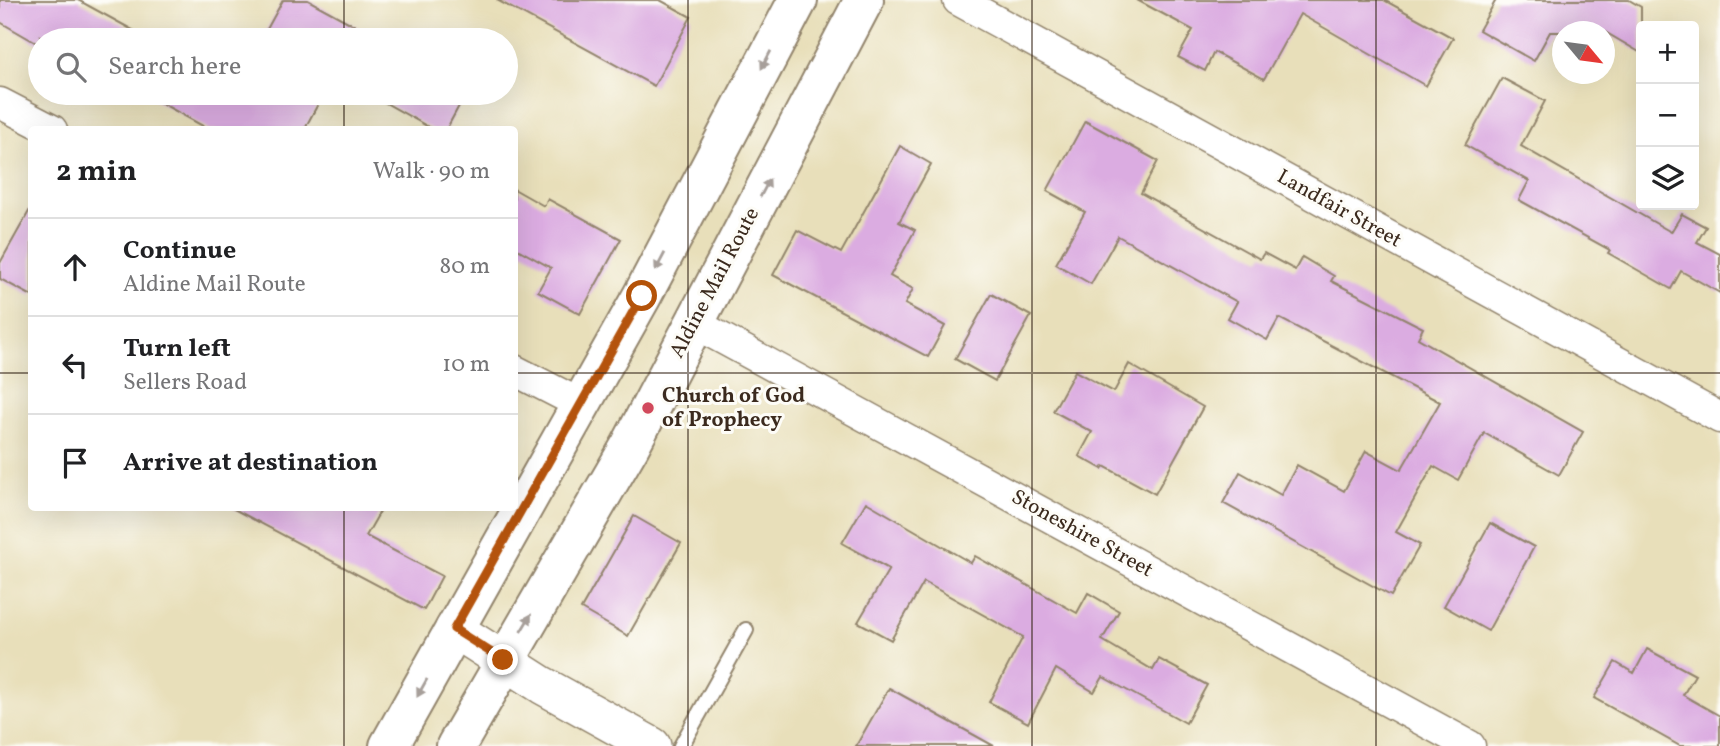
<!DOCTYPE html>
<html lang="en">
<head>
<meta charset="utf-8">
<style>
	body { margin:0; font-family:Vollkorn,serif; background:#f2f2f2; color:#202124 }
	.controls { position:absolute; right:21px; top:21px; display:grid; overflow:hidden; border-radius:7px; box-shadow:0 7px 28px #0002 }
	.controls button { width:63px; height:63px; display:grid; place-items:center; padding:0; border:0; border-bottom:2px solid #e0e0e0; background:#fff; color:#202124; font:35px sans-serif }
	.compass { position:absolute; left:1552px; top:21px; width:63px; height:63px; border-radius:50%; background:#fff; box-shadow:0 7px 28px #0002; rotate:119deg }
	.stop { position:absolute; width:21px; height:21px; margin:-16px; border:5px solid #b45309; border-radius:50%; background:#fff }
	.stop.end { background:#b45309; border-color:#fff; box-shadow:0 2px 7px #0008 }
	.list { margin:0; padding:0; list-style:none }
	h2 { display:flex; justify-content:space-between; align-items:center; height:91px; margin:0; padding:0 28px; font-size:30px }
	h2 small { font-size:23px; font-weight:400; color:#757577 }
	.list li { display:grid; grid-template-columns:46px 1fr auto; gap:21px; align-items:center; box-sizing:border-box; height:98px; padding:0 28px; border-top:2px solid #e0e0e0 }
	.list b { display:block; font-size:26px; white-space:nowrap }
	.list p { margin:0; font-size:23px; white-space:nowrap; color:#757577 }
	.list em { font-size:23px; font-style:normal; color:#757577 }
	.icon { flex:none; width:38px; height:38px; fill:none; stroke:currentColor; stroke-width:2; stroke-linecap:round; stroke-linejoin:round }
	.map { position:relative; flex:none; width:1720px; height:746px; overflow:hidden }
	.search { position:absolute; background:#fff; box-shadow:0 7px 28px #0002; left:28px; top:28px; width:490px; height:77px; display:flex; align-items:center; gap:18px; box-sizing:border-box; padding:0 24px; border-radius:38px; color:#757577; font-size:26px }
	.panel { position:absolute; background:#fff; box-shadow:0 7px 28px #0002; left:28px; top:126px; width:490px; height:385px; border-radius:7px }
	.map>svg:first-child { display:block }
</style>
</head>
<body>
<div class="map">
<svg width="1720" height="746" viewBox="0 0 1720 746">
	<rect width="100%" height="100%" fill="#fdfcf7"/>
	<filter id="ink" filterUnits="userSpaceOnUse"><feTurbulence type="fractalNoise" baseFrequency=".0143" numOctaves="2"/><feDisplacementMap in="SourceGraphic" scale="14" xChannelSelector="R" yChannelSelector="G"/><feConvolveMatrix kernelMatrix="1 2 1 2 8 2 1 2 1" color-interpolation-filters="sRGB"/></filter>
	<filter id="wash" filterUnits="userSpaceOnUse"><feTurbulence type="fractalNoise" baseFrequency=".00686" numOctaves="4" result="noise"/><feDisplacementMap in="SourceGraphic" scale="28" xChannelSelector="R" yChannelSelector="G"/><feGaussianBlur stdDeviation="1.57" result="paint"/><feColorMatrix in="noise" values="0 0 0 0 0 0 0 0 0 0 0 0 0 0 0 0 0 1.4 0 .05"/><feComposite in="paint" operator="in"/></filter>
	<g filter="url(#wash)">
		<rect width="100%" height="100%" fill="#e8dfba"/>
		<g id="blocks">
			<g fill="#dbace1">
				<path d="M0 0H78L151 40H49L40 36V45L0 22Z"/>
				<path d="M283 0H308L381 40H261Z"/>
				<path d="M497 0H660L691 17 654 86Z"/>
				<path d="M1137 0H1384L1453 38 1426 86 1300 14 1264 79 1214 52 1205 71 1178 57 1193 30Z"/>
				<path d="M1496 0H1629L1641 7V53L1605 32H1550L1534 61 1479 30Z"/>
				<path d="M1502 78 1545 101 1521 146 1671 232 1682 214 1706 227 1697 242 1720 254V293L1681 271 1671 289 1608 253 1610 250 1519 200 1529 181 1465 145Z"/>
				<path d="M143 93H324L304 130H210Z"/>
				<path d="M368 93H466L446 130H434Z"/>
				<path d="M1085 121 1158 161 1141 193 1260 259 1264 253 1295 270 1302 257 1334 276 1331 281 1423 328 1418 338 1583 432 1559 475 1484 433 1458 480 1433 466 1396 532 1420 545 1391 596 1223 503 1240 472 1281 495 1297 465 1344 491 1366 451 1401 470 1440 402 1279 318 1267 340 1228 318 1237 302 1118 236 1091 284 1056 264 1085 212 1047 191Z"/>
				<path d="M900 146 931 164 899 222 915 230 890 276 913 289 905 304 945 326 928 357 773 275 797 230 841 253Z"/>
				<path d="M514 189 544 206 548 199 621 239 580 314 538 291 551 268 514 247Z"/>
				<path d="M32 206V296L0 279V263Z"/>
				<path d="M991 294 1031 316 995 381 955 359Z"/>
				<path d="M1129 364 1203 407 1155 494 1104 466 1102 469 1079 456 1092 432 1053 411 1075 371 1114 392Z"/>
				<path d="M866 502 971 563 975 556 1077 613 1088 593 1119 611 1102 640 1153 670 1159 659 1207 685 1186 723 1103 677 1094 692 1056 669 1028 723 989 702 1023 637 924 582 891 640 858 622 889 569 842 543Z"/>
				<path d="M232 508H382L366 536 442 576 424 610Z"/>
				<path d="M634 516 681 543 628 636 581 609Z"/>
				<path d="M1490 523 1534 547 1488 631 1444 606Z"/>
				<path d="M1647 649 1695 675 1683 695 1720 716V746H1680L1594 698 1615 662 1634 673Z"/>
				<path d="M889 688 994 746H856Z"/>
			</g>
		</g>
	</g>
	<g filter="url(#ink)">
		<use href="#blocks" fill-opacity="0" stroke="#92846c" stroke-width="2"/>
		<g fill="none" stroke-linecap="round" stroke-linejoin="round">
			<defs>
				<path id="service" d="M681 746 746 630"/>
				<g id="minor">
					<path d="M958 0 1720 418"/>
					<path d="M0 103 52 130"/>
					<path d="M694 323 1470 746"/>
					<path d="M514 370 582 405"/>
				</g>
				<path id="tertiary" d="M454 629 542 685 652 746"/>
				<g id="secondary">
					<path d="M389 746 642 296 798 0"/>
					<path d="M456 746 630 446 864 0"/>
				</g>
			</defs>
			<use href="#service" stroke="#92846c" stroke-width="18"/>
			<use href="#minor" stroke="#92846c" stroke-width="33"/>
			<use href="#tertiary" stroke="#92846c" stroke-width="40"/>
			<use href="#secondary" stroke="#92846c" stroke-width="42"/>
			<use href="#service" stroke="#fff" stroke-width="14"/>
			<use href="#minor" stroke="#fff" stroke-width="30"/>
			<use href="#tertiary" stroke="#fff" stroke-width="37"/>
			<use href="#secondary" stroke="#fff" stroke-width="38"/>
		</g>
		<defs><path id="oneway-solid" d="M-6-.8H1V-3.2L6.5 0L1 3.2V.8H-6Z" transform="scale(1.75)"/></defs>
		<g fill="#a79f9a">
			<use href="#oneway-solid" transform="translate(766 60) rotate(118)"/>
			<use href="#oneway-solid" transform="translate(765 188) rotate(-62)"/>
			<use href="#oneway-solid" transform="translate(660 262) rotate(118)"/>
			<use href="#oneway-solid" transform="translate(526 623) rotate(-59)"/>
			<use href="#oneway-solid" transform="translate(422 688) rotate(119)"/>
		</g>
	</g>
	<g fill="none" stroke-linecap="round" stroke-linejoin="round" filter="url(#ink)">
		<path stroke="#b45309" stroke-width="9" d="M503 660 454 629 642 296"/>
	</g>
	<path fill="none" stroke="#3b2a1e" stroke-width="2" stroke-opacity="0.55" d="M344 0V40M688 0V746M1032 0V746M1376 0V746M344 93V130M0 373H32M514 373H1720M344 508V746"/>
	<circle fill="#d1495b" stroke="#fdfcf7" stroke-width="2.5" cx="648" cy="408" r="7"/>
	<g text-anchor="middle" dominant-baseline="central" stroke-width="6" stroke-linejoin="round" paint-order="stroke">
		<g font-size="21" fill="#3b2a1e" stroke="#fdfcf7">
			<text transform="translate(1339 209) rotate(29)">Landfair Street</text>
			<text transform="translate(715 283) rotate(-62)">Aldine Mail Route</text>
			<text transform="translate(1082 534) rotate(29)">Stoneshire Street</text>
		</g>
		<g font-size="21" font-weight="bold" fill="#3b2a1e" stroke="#fdfcf7" text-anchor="start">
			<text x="662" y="396">Church of God<tspan x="662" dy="24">of Prophecy</tspan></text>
		</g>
	</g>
</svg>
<div class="controls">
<button>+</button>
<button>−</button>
<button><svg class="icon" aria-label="layers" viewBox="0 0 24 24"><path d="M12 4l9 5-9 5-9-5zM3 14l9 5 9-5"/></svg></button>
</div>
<svg class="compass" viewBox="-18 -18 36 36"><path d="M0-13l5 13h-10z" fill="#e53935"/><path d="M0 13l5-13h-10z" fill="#757577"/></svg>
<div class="stop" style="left:642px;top:296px"></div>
<div class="stop end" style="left:503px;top:660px"></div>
<div class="search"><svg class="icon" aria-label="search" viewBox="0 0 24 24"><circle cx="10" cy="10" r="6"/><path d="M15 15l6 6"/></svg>Search here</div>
<section class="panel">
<h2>2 min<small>Walk · 90 m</small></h2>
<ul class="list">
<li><svg class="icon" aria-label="ahead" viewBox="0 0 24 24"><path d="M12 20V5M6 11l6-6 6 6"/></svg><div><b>Continue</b><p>Aldine Mail Route</p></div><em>80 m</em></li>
<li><svg class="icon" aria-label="left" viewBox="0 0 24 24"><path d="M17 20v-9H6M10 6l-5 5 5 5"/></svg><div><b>Turn left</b><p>Sellers Road</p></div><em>10 m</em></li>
<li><svg class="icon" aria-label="arrive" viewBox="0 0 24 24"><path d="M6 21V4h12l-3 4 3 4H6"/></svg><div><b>Arrive at destination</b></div></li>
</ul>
</section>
</div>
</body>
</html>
